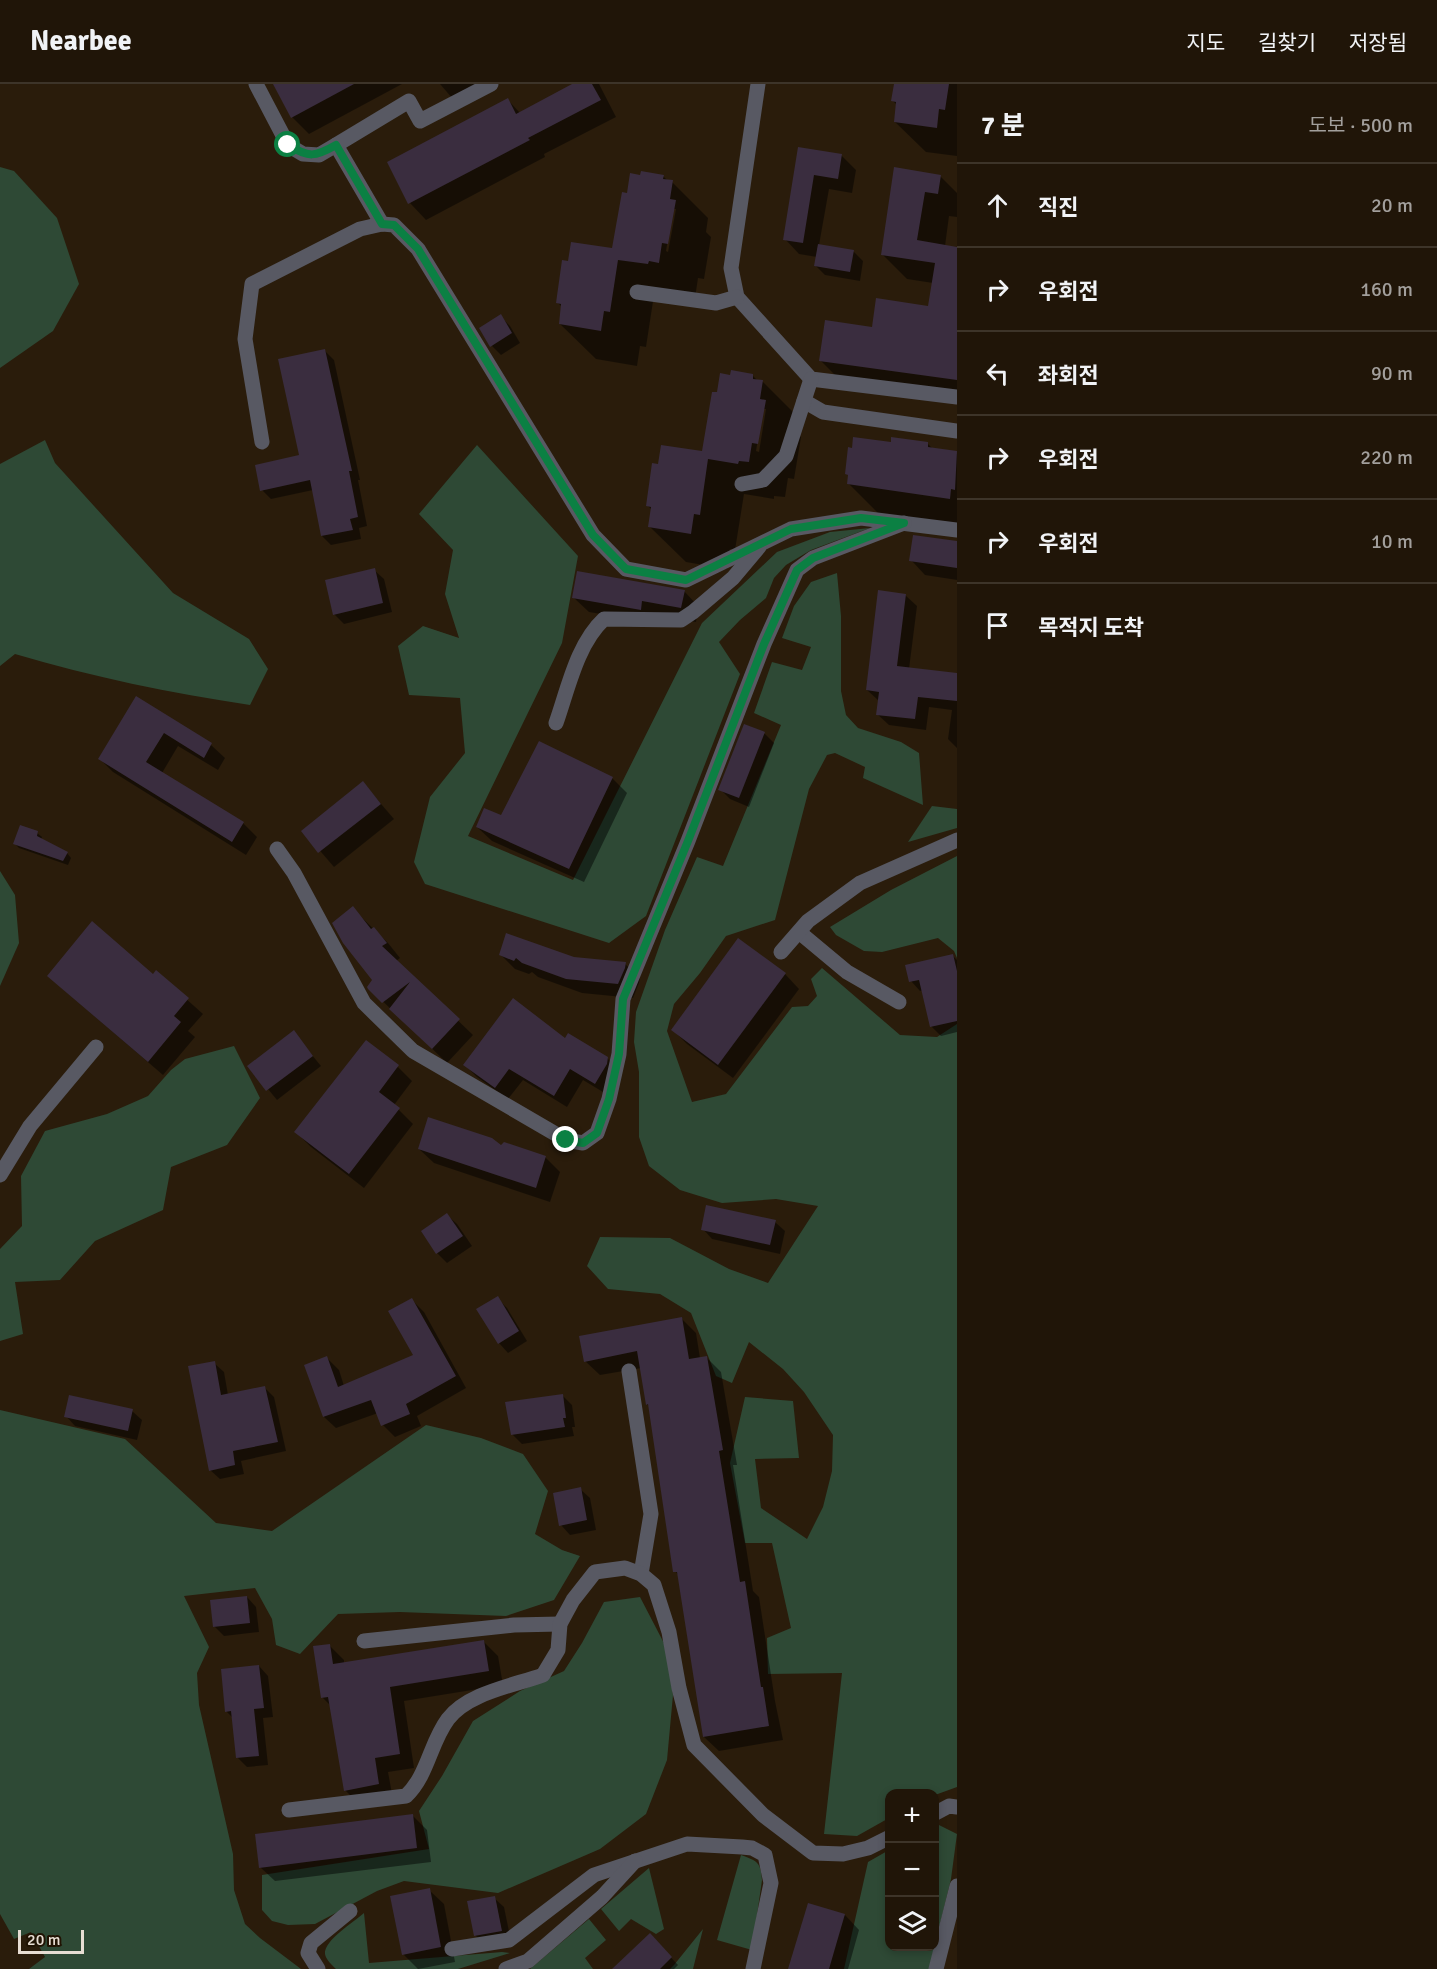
<!DOCTYPE html>
<html lang="ko">
<head>
<meta charset="utf-8">
<style>
	body { margin:0; font-family:Signika,"Noto Sans KR",sans-serif; background:#281e12; color:#f1f3f6 }
	.controls { position:absolute; right:18px; bottom:18px; display:grid; overflow:hidden; border-radius:12px; box-shadow:0 3px 9px #0003 }
	.controls button { width:54px; height:54px; display:grid; place-items:center; padding:0; border:0; border-bottom:2px solid #3d3429; background:#201508; color:#f1f3f6; font:30px sans-serif }
	.scale { position:absolute; left:18px; bottom:15px; width:66px; box-sizing:border-box; padding-left:6px; border:3px solid #e7ddd3; border-top:0; font-size:16px; line-height:21px; white-space:nowrap; color:#e7ddd3; -webkit-text-stroke:4px #201303; paint-order:stroke }
	.stop { position:absolute; width:18px; height:18px; margin:-14px; border:4px solid #0b8043; border-radius:50%; background:#fff }
	.stop.end { background:#0b8043; border-color:#fff; box-shadow:0 2px 6px #0008 }
	.list { margin:0; padding:0; list-style:none }
	h2 { display:flex; justify-content:space-between; align-items:center; height:78px; margin:0; padding:0 24px; font-size:26px }
	h2 small { font-size:20px; font-weight:400; color:#a29f9c }
	.list li { display:grid; grid-template-columns:39px 1fr auto; gap:18px; align-items:center; box-sizing:border-box; height:84px; padding:0 24px; border-top:2px solid #3d3429 }
	.list b { display:block; font-size:22px; white-space:nowrap }
	.list em { font-size:20px; font-style:normal; color:#a29f9c }
	.icon { flex:none; width:33px; height:33px; fill:none; stroke:currentColor; stroke-width:2; stroke-linecap:round; stroke-linejoin:round }
	.map { position:relative; flex:none; width:957px; height:1885px; overflow:hidden }
	header { display:flex; align-items:center; gap:36px; box-sizing:border-box; height:84px; padding:0 30px; background:#201508; border-bottom:2px solid #3d3429 }
	header strong { font-size:28px }
	nav { display:flex; gap:33px; margin-inline-start:auto; font-size:21px }
	main { display:flex }
	aside { flex:1; background:#201508 }
	.map>svg:first-child { display:block }
</style>
</head>
<body>
<header>
<strong>Nearbee</strong>
<nav><a>지도</a><a>길찾기</a><a>저장됨</a></nav>
</header>
<main>
<div class="map">
<svg width="957" height="1885" viewBox="0 0 957 1885">
	<rect width="100%" height="100%" fill="#2a1c0b"/>
	<g fill="#2e4935">
		<path d="M0 83 14 87 57 134 79 200 53 247 0 284Z"/>
		<path d="M45 356 55 379 173 509 249 555 268 585 250 621C171 609 92 593 15 570L0 582V380Z"/>
		<path d="M477 361 578 472 562 559 468 752 573 796 702 539 777 468 830 448 870 444 811 466 786 481 774 494 766 514 740 536 719 558 740 590 646 832 609 859 425 800 414 778 430 713 465 669 460 614 409 611 398 562 423 542 459 554 445 510 453 466 419 430Z"/>
		<path d="M837 489 841 532V607L846 631 858 644 901 658 919 669 923 721 863 694 865 683 835 669 827 671 809 705 775 836 726 852 700 889 674 920 667 947 692 1018 726 1010 792 923 808 922 817 912 811 895 822 884 900 951 937 953 957 940V1703L935 1711 890 1710 889 1734 857 1752 824 1750 842 1589 768 1590 767 1554 791 1544 772 1459H745L730 1379 745 1313 793 1317 799 1374 755 1375 761 1424 807 1455 823 1423 832 1387 833 1351 804 1308 783 1285 749 1258 732 1299 716 1292 691 1229 660 1210 608 1205 587 1182 600 1153 670 1154 729 1185 768 1199 818 1122 776 1115 722 1119 680 1106 649 1082 639 1053V988L634 958 636 928 665 846 697 773 723 782 781 641 754 629 772 578 802 586 811 563 782 554 794 522 811 498Z"/>
		<path d="M932 722 957 725V744L908 758Z"/>
		<path d="M957 772V874L954 867 938 854 882 868 864 867 836 851 830 843 891 806Z"/>
		<path d="M0 787 15 811 19 859 0 902Z"/>
		<path d="M234 962 260 1014 227 1061 171 1083 163 1126 95 1157 60 1196 15 1198 23 1250 0 1257V1165L22 1142 21 1092 45 1047 107 1030 148 1012 171 986 185 975Z"/>
		<path d="M0 1326 125 1355 216 1439 272 1447 426 1341 481 1354 523 1370 548 1407 535 1450 562 1466 580 1472 554 1516 506 1532 400 1528 338 1530 300 1570 276 1561 272 1535 255 1504 184 1512 209 1563 197 1589 199 1621 233 1770 234 1806 245 1840 260 1854 301 1885H29L45 1873 31 1848 14 1855 0 1830Z"/>
		<path d="M640 1513 667 1565 673 1611 667 1676 646 1730 600 1765 498 1809 404 1797 377 1807 315 1840 288 1841 272 1837 262 1826V1791L429 1765 419 1727 442 1692 473 1637 520 1607 564 1587 582 1559 604 1518Z"/>
		<path d="M939 1741 957 1750 951 1795 929 1885H844L868 1778 889 1766 890 1862H934L935 1743Z"/>
		<path d="M741 1771C757 1777 761 1778 762 1796L752 1866 717 1856Z"/>
		<path d="M649 1784 664 1845 656 1850 631 1835 619 1847 601 1825Z"/>
		<path d="M364 1829 369 1879 502 1868 510 1869 458 1885H336C332 1881 326 1876 325 1870 324 1856 354 1838 364 1829Z"/>
		<path d="M589 1835 606 1856 585 1874 593 1885H530Z"/>
		<path d="M703 1845 693 1885H670L674 1881Z"/>
	</g>
	<g fill="#0007" fill-rule="evenodd">
		<path d="M275 0H402L309 50 292 33Z"/>
		<path d="M440 0H499L459 22Z"/>
		<path d="M574 0H599L616 33 544 70 545 73 426 136 410 119 508 16 520 29Z"/>
		<path d="M895 0H957V72L926 68 895 38 897 21 893 17Z"/>
		<path d="M800 64 841 71 856 86 852 109 829 105 819 161 854 168 863 177 860 197 825 191 815 181 817 173 799 170 785 155Z"/>
		<path d="M896 85 940 92 957 109V133L949 132 945 162 957 164V316L846 302 821 277 873 245 929 224 933 199 907 195 882 170Z"/>
		<path d="M663 92 668 97 672 98 708 134 706 148 711 153 704 195 698 194 695 214 654 211 646 263 640 262 637 282 596 275 560 240 562 223 558 219 569 179 613 165 628 110ZM673 125H676L668 168 666 167Z"/>
		<path d="M500 232 510 242 520 259 501 271 492 262Z"/>
		<path d="M325 267 334 276 360 396H358L367 442 359 444 361 455 331 461 322 452 313 406 271 415 262 406 300 373Z"/>
		<path d="M753 292 758 297 763 298 798 333 796 348 801 353 794 395 788 394 785 413 774 412V415L744 410 735 466 730 465 727 485 686 478 650 443 652 426 648 422 659 382 703 368 718 310ZM763 325H766L759 368 756 367Z"/>
		<path d="M892 360H928L933 365 957 370V446L884 435 848 399 849 392 846 389 853 365Z"/>
		<path d="M957 459V496L925 491 911 476Z"/>
		<path d="M374 486 384 495 392 528 344 540 334 530Z"/>
		<path d="M684 507 698 522 696 538 657 531 655 539 589 528 574 514Z"/>
		<path d="M905 511 917 522 909 585 957 590V664L948 655 952 626 929 623 926 646 889 641 877 630 879 617 867 606Z"/>
		<path d="M137 614 211 661 225 674 218 686 178 662 162 689 243 739 257 753 246 771 113 688 99 674Z"/>
		<path d="M744 642 765 650 774 659 749 723 730 715 720 705Z"/>
		<path d="M612 694 627 709 584 798 492 757 477 743Z"/>
		<path d="M363 699 394 735 334 783 303 747Z"/>
		<path d="M37 749 42 753 41 756 67 769 71 774 68 781 19 764 15 760Z"/>
		<path d="M352 824 388 859 400 874 396 877 473 951 447 979 369 904 374 897Z"/>
		<path d="M501 871 625 880 640 894 639 899 633 914 582 909 538 893 532 888 529 890 515 885Z"/>
		<path d="M952 871 957 876V948L941 952 931 942 923 906 920 907 911 897Z"/>
		<path d="M156 888 203 930 188 947 195 953 163 991 64 906 153 892Z"/>
		<path d="M785 890 799 905 733 994 687 960 673 946Z"/>
		<path d="M293 948 321 982 277 1016 249 982Z"/>
		<path d="M565 956 607 974 620 987 608 1011 583 996 567 1023 523 996 508 1015 477 993 465 981Z"/>
		<path d="M398 983 412 997 394 1021 413 1040 364 1104 311 1063 296 1048Z"/>
		<path d="M502 1063 545 1073 560 1088 550 1118 434 1079 419 1065Z"/>
		<path d="M447 1131 457 1140 472 1162 447 1179 437 1169Z"/>
		<path d="M775 1138 785 1147 780 1170 712 1155 703 1145Z"/>
		<path d="M497 1214 507 1224 527 1257 508 1269 499 1259Z"/>
		<path d="M412 1216 424 1228 466 1304 417 1332 421 1342 395 1353 383 1341 378 1329 336 1344 324 1333 306 1282 327 1274 339 1286 344 1302 415 1272Z"/>
		<path d="M682 1235 696 1249 700 1274 706 1273 721 1288 737 1381H733L753 1507 759 1513 775 1617 783 1656 719 1667 704 1653 680 1493 675 1487 649 1322 647 1320 641 1284 600 1291 585 1277Z"/>
		<path d="M214 1279 224 1288 228 1311 265 1304 274 1313 286 1367 241 1377 244 1390 220 1395 210 1386Z"/>
		<path d="M562 1311 572 1321 575 1343H572L574 1352 522 1360 512 1350Z"/>
		<path d="M132 1327 142 1336 137 1356 75 1342 66 1332Z"/>
		<path d="M580 1405 590 1414 596 1446 570 1451 561 1441Z"/>
		<path d="M247 1513 256 1523 259 1548 224 1552 214 1542Z"/>
		<path d="M483 1557 498 1572 503 1601 404 1617 414 1684 388 1688 393 1715 360 1721 345 1706 331 1622 322 1613 329 1561 344 1576V1579Z"/>
		<path d="M259 1582 268 1592 273 1633 263 1634 268 1681 247 1683 237 1673 233 1634 226 1627Z"/>
		<path d="M413 1732 427 1746 431 1778 275 1797 260 1783Z"/>
		<path d="M429 1806 444 1820 455 1878 418 1885 404 1871Z"/>
		<path d="M494 1814 504 1823 511 1857 485 1861 475 1851Z"/>
		<path d="M845 1831 859 1846 848 1885H790Z"/>
		<path d="M650 1851 678 1881 674 1885H614Z"/>
	</g>
	<g fill="#3a2d3f">
		<path d="M273 0H354L291 34Z"/>
		<path d="M572 0H592L601 16 528 54 530 56 408 120 387 78 508 14 516 30Z"/>
		<path d="M894 0H949L945 26 939 25 937 44 894 38 896 18 891 17Z"/>
		<path d="M798 63 842 70 838 95 814 91 803 159 783 156Z"/>
		<path d="M894 83 941 91 938 110 925 108 917 156 957 163V296L819 277 825 236 872 243 876 214 928 222 935 179 881 171Z"/>
		<path d="M641 87 664 91 663 95 673 96 670 115 676 116 668 160 662 159 659 179 649 177 648 180 618 176 610 228 604 227 601 247 559 240 561 220 556 219 562 176 568 177 571 158 612 164 622 108 627 109 630 89 640 91Z"/>
		<path d="M818 160 854 166 850 188 814 182Z"/>
		<path d="M501 230 512 249 490 263 479 244Z"/>
		<path d="M325 265 352 387H349L358 433 350 435 353 446 321 452 310 396 260 407 255 381 299 371 278 275Z"/>
		<path d="M731 286 753 290V295L763 296 760 315 766 316 758 360 752 359 749 378 739 377 738 380 708 375 700 431 694 430 691 450 648 443 651 423 646 422 652 379 658 380 661 361 702 367 712 308H717L720 289 730 291Z"/>
		<path d="M853 353 891 358V353L928 358V363L957 367 955 406 951 405 950 415 847 400 848 391 845 390 848 363 852 364Z"/>
		<path d="M913 451 957 457V484L909 477Z"/>
		<path d="M375 484 383 519 333 531 325 496Z"/>
		<path d="M577 487 685 506 681 524 642 517 641 526 572 514Z"/>
		<path d="M878 506 906 510 897 582 957 589V617L918 613 915 635 876 631 879 608 866 606Z"/>
		<path d="M136 612 212 659 204 674 164 649 146 678 244 738 232 758 98 675Z"/>
		<path d="M744 640 765 648 739 714 718 706Z"/>
		<path d="M539 657 613 693 569 785 476 743 484 724 501 731Z"/>
		<path d="M363 697 381 720 318 769 301 747Z"/>
		<path d="M20 741 38 747 37 752 68 768 63 777 13 760Z"/>
		<path d="M353 822 371 845 374 843 387 859 382 862 460 935 432 965 389 925 410 898 382 919 368 905 367 903 372 896 343 859 332 839Z"/>
		<path d="M92 837 153 890 156 886 189 914 174 932 181 938 148 978 47 892Z"/>
		<path d="M506 849 574 873 626 878 625 884 618 900 566 895 522 879 516 874 514 877 499 871Z"/>
		<path d="M738 854 786 889 718 981 671 946Z"/>
		<path d="M953 870 957 887V937L930 943 919 896 909 898 905 881Z"/>
		<path d="M513 914 565 954 568 949 608 973 607 980 595 1000 570 985 554 1012 509 985 495 1004 463 981Z"/>
		<path d="M294 946 313 972 266 1007 247 982Z"/>
		<path d="M366 956 399 981 379 1008 400 1024 349 1090 294 1048Z"/>
		<path d="M428 1033 492 1054 501 1061 504 1058 546 1072 536 1104 418 1065Z"/>
		<path d="M706 1121 776 1136 770 1161 701 1146Z"/>
		<path d="M447 1129 463 1152 436 1170 421 1147Z"/>
		<path d="M498 1212 519 1247 498 1260 476 1225Z"/>
		<path d="M412 1214 456 1292 406 1320 410 1330 381 1342 371 1316 323 1333 304 1281 327 1272 338 1303 413 1271 388 1227Z"/>
		<path d="M682 1233 689 1275 707 1272 723 1366 719 1367 740 1498 745 1497 761 1603H763L769 1642 703 1653 677 1488H673L648 1320 646 1321 637 1267 584 1278 579 1252Z"/>
		<path d="M215 1277 221 1311 265 1302 278 1358 233 1367 235 1381 209 1387 188 1282Z"/>
		<path d="M563 1310 566 1334H563L565 1343 511 1351 505 1318Z"/>
		<path d="M69 1311 133 1325 128 1347 64 1333Z"/>
		<path d="M581 1403 587 1436 559 1442 553 1409Z"/>
		<path d="M247 1512 250 1539 213 1543 210 1516Z"/>
		<path d="M484 1556 489 1587 390 1603 400 1670 375 1674 379 1700 344 1707 328 1613 321 1614 313 1562 330 1560 333 1580Z"/>
		<path d="M259 1581 264 1624 254 1625 259 1672 236 1674 231 1627 225 1628 221 1585Z"/>
		<path d="M413 1730 417 1764 259 1784 255 1750Z"/>
		<path d="M430 1804 441 1863 402 1871 390 1812Z"/>
		<path d="M495 1812 502 1847 474 1852 467 1817Z"/>
		<path d="M808 1819 845 1830 829 1885H788Z"/>
		<path d="M650 1849 672 1873 660 1885H612Z"/>
	</g>
	<g fill="none" stroke-linecap="round" stroke-linejoin="round">
		<g stroke="#585963" stroke-width="15">
			<path d="M256 0 288 61 303 70 319 71 336 61"/>
			<path d="M758 0 731 184 737 213 811 295 957 313"/>
			<path d="M382 140 336 61 409 17 420 37 491 0"/>
			<path d="M637 208 716 219 737 213"/>
			<path d="M804 317 823 328 957 347"/>
			<path d="M262 358 245 255 252 200 360 145 382 140 394 141 418 165 593 451 626 485 686 496 791 445 861 434 957 446"/>
			<path d="M742 400 763 396 786 372 811 295"/>
			<path d="M556 639C568 605 577 560 604 535L681 536 693 528 733 494 759 463"/>
			<path d="M277 765 294 789 364 919 413 967 566 1056 583 1059 597 1049 609 1015 619 970 623 915 688 757 764 560 797 486 813 474 904 439"/>
			<path d="M799 848 847 888 899 918"/>
			<path d="M781 868 808 837 860 799 957 756"/>
			<path d="M0 1091 30 1042 96 963"/>
			<path d="M629 1287 651 1430 641 1490"/>
			<path d="M364 1557 514 1541 560 1540"/>
			<path d="M289 1726 406 1712C428 1691 430 1659 448 1635 468 1609 512 1602 543 1591L558 1566 560 1540 573 1516 595 1488 625 1484 641 1490 654 1501 669 1548 679 1604 694 1661 763 1731 813 1769 843 1770 868 1764 890 1753"/>
			<path d="M934 1730 949 1722 957 1723"/>
			<path d="M452 1865 509 1856 594 1791 687 1760 742 1763 752 1764 765 1771 771 1799 753 1885"/>
			<path d="M318 1885 308 1869 311 1859 350 1827"/>
			<path d="M506 1885 528 1877 602 1813 635 1777"/>
			<path d="M936 1885 957 1802"/>
		</g>
	</g>
	<g fill="none" stroke-linecap="round" stroke-linejoin="round">
		<path stroke="#0b8043" stroke-width="8" d="M288 61C309 74 315 73 336 61L382 140 394 141 418 165 593 451 626 485 686 496 791 445 861 434 904 439 813 474 797 486 764 560 688 757 623 915 619 970 609 1015 597 1049 583 1059 566 1056"/>
	</g>
</svg>
<div class="controls">
<button>+</button>
<button>−</button>
<button><svg class="icon" aria-label="layers" viewBox="0 0 24 24"><path d="M12 4l9 5-9 5-9-5zM3 14l9 5 9-5"/></svg></button>
</div>
<div class="scale">20 m</div>
<div class="stop" style="left:288px;top:61px"></div>
<div class="stop end" style="left:566px;top:1056px"></div>
</div>
<aside>
<h2>7 분<small>도보 · 500 m</small></h2>
<ul class="list">
<li><svg class="icon" aria-label="ahead" viewBox="0 0 24 24"><path d="M12 20V5M6 11l6-6 6 6"/></svg><div><b>직진</b></div><em>20 m</em></li>
<li><svg class="icon" aria-label="right" viewBox="0 0 24 24"><path d="M7 20v-9h11M14 6l5 5-5 5"/></svg><div><b>우회전</b></div><em>160 m</em></li>
<li><svg class="icon" aria-label="left" viewBox="0 0 24 24"><path d="M17 20v-9H6M10 6l-5 5 5 5"/></svg><div><b>좌회전</b></div><em>90 m</em></li>
<li><svg class="icon" aria-label="right" viewBox="0 0 24 24"><path d="M7 20v-9h11M14 6l5 5-5 5"/></svg><div><b>우회전</b></div><em>220 m</em></li>
<li><svg class="icon" aria-label="right" viewBox="0 0 24 24"><path d="M7 20v-9h11M14 6l5 5-5 5"/></svg><div><b>우회전</b></div><em>10 m</em></li>
<li><svg class="icon" aria-label="arrive" viewBox="0 0 24 24"><path d="M6 21V4h12l-3 4 3 4H6"/></svg><div><b>목적지 도착</b></div></li>
</ul>
</aside>
</main>
</body>
</html>
